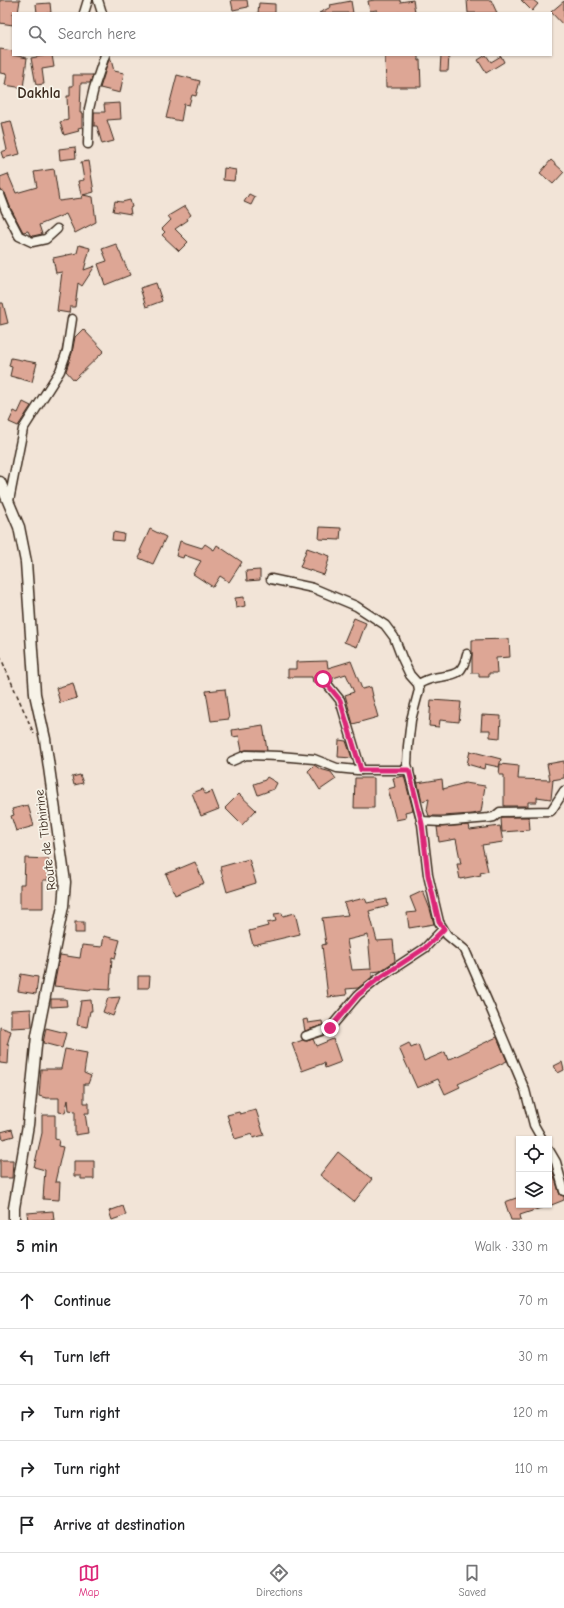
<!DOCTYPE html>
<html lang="en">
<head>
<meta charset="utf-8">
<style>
	body { margin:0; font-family:"Comic Neue",sans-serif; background:#f2f2f2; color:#202124 }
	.controls { position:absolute; right:12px; bottom:12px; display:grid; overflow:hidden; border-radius:0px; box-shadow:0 1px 3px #0004 }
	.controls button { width:36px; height:36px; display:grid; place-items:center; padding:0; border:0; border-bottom:1px solid #e0e0e0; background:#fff; color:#202124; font:20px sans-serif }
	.stop { position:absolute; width:12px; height:12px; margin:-9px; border:3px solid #db2777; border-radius:50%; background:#fff }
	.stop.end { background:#db2777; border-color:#fff; box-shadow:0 1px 4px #0008 }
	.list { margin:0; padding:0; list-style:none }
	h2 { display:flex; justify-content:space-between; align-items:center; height:52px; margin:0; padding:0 16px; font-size:17px }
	h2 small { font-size:13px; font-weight:400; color:#757577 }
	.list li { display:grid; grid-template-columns:26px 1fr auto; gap:12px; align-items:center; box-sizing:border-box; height:56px; padding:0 16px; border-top:1px solid #e0e0e0 }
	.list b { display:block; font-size:15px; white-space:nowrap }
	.list em { font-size:13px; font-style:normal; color:#757577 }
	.icon { flex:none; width:22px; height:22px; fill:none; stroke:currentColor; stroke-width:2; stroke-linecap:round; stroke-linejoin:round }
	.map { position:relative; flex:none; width:564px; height:1220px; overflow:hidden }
	.search { position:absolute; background:#fff; box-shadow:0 1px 3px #0004; left:12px; right:12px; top:12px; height:44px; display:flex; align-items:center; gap:10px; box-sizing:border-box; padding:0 14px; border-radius:0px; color:#757577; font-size:15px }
	.sheet { height:332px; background:#fff }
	nav { display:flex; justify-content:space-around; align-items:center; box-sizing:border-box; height:56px; border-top:1px solid #e0e0e0; background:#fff; font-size:11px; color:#757577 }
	nav a { display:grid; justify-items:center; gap:2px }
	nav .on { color:#db2777 }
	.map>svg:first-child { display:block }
</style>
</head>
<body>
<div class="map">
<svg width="564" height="1220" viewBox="0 0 564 1220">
	<rect width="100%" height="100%" fill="#f2e4d7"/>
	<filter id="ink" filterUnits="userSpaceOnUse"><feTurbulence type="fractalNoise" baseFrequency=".025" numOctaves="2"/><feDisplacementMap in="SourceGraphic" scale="8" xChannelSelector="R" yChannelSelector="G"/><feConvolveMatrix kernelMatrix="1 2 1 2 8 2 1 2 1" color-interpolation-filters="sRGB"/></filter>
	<g filter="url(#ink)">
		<g fill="#dda695" stroke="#3b2a1e" fill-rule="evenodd">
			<path d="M0 0H20L18 13H13V25L0 23Z"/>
			<path d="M231 0H247L248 7 233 10Z"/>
			<path d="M375 0H400V2L413 0 415 12 377 13V10L370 11 368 1Z"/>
			<path d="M467 0H491L497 13H468Z"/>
			<path d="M521 0H533L538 4 532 11Z"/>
			<path d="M351 1 353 13H319L331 7 330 5Z"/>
			<path d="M564 1V26L551 12Z"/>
			<path d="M50 3 51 13H37L36 4Z"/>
			<path d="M259 3 275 4V13H258Z"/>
			<path d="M0 49 13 51V55L27 58 23 88 5 85 7 74 0 73Z"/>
			<path d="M48 55H52L54 67 42 69 44 84 36 85 31 58Z"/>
			<path d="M385 55H418V60H420L421 87H386Z"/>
			<path d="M441 55H449L448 71H440Z"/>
			<path d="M486 55 491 62 501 56 504 62 486 73 478 60Z"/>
			<path d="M110 56 114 71 124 73 120 93 100 88Z"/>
			<path d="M73 75H93L90 83H81L80 113H82V127L78 128 79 131 64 135 60 122 68 120 67 96H70V86H73Z"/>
			<path d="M177 75 200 81 196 96 192 95 189 105 184 104 181 121 166 118Z"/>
			<path d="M120 103 121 119 107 120 114 141 102 144 97 126H94V112H105L104 104Z"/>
			<path d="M11 121 20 154 3 158 1 152 7 150 1 123Z"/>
			<path d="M75 147 76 158 60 160 59 149Z"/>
			<path d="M551 160 564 172 553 184 540 173Z"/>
			<path d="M89 161 94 192 83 195 93 197 96 222 75 233 66 214 39 225 42 234 33 236 30 235 28 231 23 232 11 209 5 193 0 190V177L8 174 16 193 37 187 34 172 54 169 59 201 82 198 78 181 84 180 81 162Z"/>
			<path d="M224 168 236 170 234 181 223 180Z"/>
			<path d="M249 194 255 197 251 205 244 202Z"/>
			<path d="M130 200 132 207 130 208 131 214 113 211 115 201 122 202Z"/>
			<path d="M185 206 191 215 187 218 188 220 175 229 188 242 179 251 162 235 165 232 162 229 171 220 168 216Z"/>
			<path d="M116 244 130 275 105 285 98 264 107 261 102 249Z"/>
			<path d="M79 245 90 248 84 270 95 266 82 286 78 283 75 307H70L69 313 57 311 62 272 56 273 53 258 77 253Z"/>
			<path d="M156 283 162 301 146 307 140 288Z"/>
			<path d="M0 303H3L8 323 0 325Z"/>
			<path d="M83 329 104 351 74 380 66 371 72 353 75 337Z"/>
			<path d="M11 358 37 363 32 382 10 376 12 367 9 366Z"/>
			<path d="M23 402 31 406 18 426 9 422 14 411 18 413Z"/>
			<path d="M320 527 341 528 340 540 319 539Z"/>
			<path d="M150 529 166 537 153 564 139 558 142 552 140 551Z"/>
			<path d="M113 532 124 534 123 541 112 540Z"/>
			<path d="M180 541 202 548 205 544 214 550 217 545 242 562 229 582 220 576 213 587 193 574 201 561 184 555 183 558 176 556Z"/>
			<path d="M307 548 330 556 324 575 300 567Z"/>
			<path d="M260 570V580L247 581 246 571Z"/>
			<path d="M244 597 245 606 236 608 235 598Z"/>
			<path d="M354 618 366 623 357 647 344 642Z"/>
			<path d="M509 639 510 657 496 658 497 673H489V677H479V673H472V640Z"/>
			<path d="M327 661 328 668 351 661 362 689 371 687 373 696H372L378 717 353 724 345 695 354 692 346 674 333 678V682L327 675 322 674 318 677 319 683H313L312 677H288V669H296V662Z"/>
			<path d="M73 683 77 698 60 703 56 688Z"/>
			<path d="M225 689 229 719 211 721 206 691Z"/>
			<path d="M431 700 461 702 459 722 440 720 439 727 429 726Z"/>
			<path d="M482 715 501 716 500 738 490 737V730H481Z"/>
			<path d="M263 725 267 750H246L242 751 239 736 233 737 232 730Z"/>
			<path d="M339 740 346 741 352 758 338 757Z"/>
			<path d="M470 751 501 759 499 767 485 764 484 769 467 764Z"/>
			<path d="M564 761V778L552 780H553L551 799 537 797V802H528V806H504V775H499L500 764 519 766 518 779 550 780 547 764Z"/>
			<path d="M314 765 320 769 331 772 336 779 320 790 308 771Z"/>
			<path d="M80 775 83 783 74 785 72 777Z"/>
			<path d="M404 776 413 810 405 812 406 818 396 820 388 789 395 787 393 778Z"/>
			<path d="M416 776 417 783 442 779 443 789 465 783 485 786 481 812 473 814 442 816H429L427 810 429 799 422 801Z"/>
			<path d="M267 777 277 783 274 789 258 795 254 784 265 780Z"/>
			<path d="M355 778H374V808H354Z"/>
			<path d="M203 789 205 794 212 791 219 809 201 816 192 793Z"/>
			<path d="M239 794 256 810 242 825 225 808Z"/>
			<path d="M28 805 34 826 16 831 11 816 14 815 12 809Z"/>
			<path d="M502 817H529L530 830 502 832 501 819Z"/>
			<path d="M469 825 470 830 500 826 503 842 482 845 488 871 480 873 481 875 460 879 457 864H461L456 839 439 842 437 827Z"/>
			<path d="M25 858 49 859 48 880H43V908H20V884H24Z"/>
			<path d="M249 859 256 883 227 892 220 867Z"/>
			<path d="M195 862 204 883 175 895 166 874Z"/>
			<path d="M423 891 430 909 434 924 409 928 407 913 416 912 410 897Z"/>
			<path d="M365 898 367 903 387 899 388 906 369 911 377 941 393 940 395 961 380 971 372 972V977L358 988 346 989 347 995 328 997 322 945 326 944 322 918 348 915 344 903ZM368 935 371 969 352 970 347 940Z"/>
			<path d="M282 913 283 916 295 913 300 934 253 945 249 931 268 926 267 923 276 921 274 914Z"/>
			<rect x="75" y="922" width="9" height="11"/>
			<path d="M104 936 120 940 115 958 112 957 110 990 90 989V990L54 986 60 955 80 958 82 945 102 947Z"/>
			<path d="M21 974 38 977 36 994 18 991Z"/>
			<path d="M138 976H150L149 988H138Z"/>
			<path d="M120 997 113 1016 103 1012 108 998Z"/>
			<path d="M51 999H66L67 1006 51 1007Z"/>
			<path d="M91 1000 92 1011H90L87 1027 77 1025 81 1001Z"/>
			<path d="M31 1009 32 1027 11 1028V1010Z"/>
			<path d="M307 1019 308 1023 322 1021 323 1025 305 1031 303 1020Z"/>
			<path d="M0 1027 11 1031 7 1045H9L8 1064 0 1063Z"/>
			<path d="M46 1028 66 1033 62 1048 43 1043Z"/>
			<path d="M497 1037 507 1061 458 1084 460 1087 445 1094 438 1079 417 1088 399 1048 409 1043 411 1048 418 1045 424 1061 445 1052 448 1060Z"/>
			<path d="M313 1039 316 1046 333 1039 341 1062 325 1068 324 1063 302 1071 292 1044 303 1040 307 1041Z"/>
			<path d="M65 1049 87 1053 84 1073 91 1076 88 1084H84V1103H89V1113H85L88 1133 75 1135V1111L69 1110 68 1100 65 1113 59 1112V1098H46L39 1096 41 1069H61Z"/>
			<path d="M562 1062 564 1070 558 1073 554 1066Z"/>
			<path d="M256 1110 264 1135 253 1138 252 1134 235 1139 227 1115 239 1112 240 1114Z"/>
			<path d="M42 1115H55V1139L59 1140 58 1146 63 1147 55 1182H60L59 1200 43 1199 45 1170 34 1167 42 1133Z"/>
			<path d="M12 1129 14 1136 3 1139 1 1132Z"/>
			<path d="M338 1152 372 1179 354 1202 320 1175Z"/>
			<path d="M0 1160H13L12 1178H0Z"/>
			<path d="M74 1161H94V1179H81V1176H74Z"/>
			<path d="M553 1172 559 1192 560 1195 564 1196V1200L549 1206V1174Z"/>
			<path d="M519 1197V1205H546L547 1206 520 1215 521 1220H511L505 1202Z"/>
			<path d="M123 1206 126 1215 112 1220 109 1211Z"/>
			<path d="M53 1211 54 1220H28L27 1213Z"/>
		</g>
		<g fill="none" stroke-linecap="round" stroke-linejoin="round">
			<defs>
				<g id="minor">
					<path d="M98 0 102 13"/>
					<path d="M84 13 88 0"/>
					<path d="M88 144 89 109 94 88 105 55"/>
					<path d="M0 195 6 211 19 236 32 242 46 239 57 229"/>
					<path d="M9 501 23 429 60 371 67 351 72 319"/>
					<path d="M271 579 313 588 356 606 385 625 394 637 402 658 410 675 418 684 419 690 411 720 408 746 407 764 422 824 428 875 439 922 447 935 465 950 490 1007 525 1090 534 1125 542 1139"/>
					<path d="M323 679 340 700 361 770"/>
					<path d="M418 684C423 682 428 679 434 678 454 674 462 677 467 654"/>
					<path d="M232 761 246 755 279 756 314 759 337 768 357 770H409"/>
					<path d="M421 821 442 822 489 818 494 817 500 812 551 811 564 791"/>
					<path d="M306 1036 330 1028 358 995 378 979 425 948 443 929"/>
					<path d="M549 1150 556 1162 564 1191"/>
				</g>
				<path id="tertiary" d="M0 482 19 527 26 562 35 694 45 739 65 882 63 906 37 1036 28 1125 14 1208V1220"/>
			</defs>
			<use href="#minor" stroke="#3b2a1e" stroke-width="11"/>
			<use href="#tertiary" stroke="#3b2a1e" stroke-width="13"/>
			<path stroke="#3b2a1e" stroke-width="1.5" stroke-dasharray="4 3" stroke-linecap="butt" d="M0 656 34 734"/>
			<use href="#minor" stroke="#f7f3e8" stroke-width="8"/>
			<use href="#tertiary" stroke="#f7f3e8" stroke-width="10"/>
		</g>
	</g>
	<g fill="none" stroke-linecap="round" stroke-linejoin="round" filter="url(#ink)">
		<path stroke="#db2777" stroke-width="5" d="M323 679 340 700 361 770H409L422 824 428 875 439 922 444 929 425 948 378 979 358 995 330 1028"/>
	</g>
	<g text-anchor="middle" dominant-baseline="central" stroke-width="3.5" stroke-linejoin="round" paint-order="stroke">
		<g font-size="13" fill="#3b2a1e" stroke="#f7f3e8">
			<text transform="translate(45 840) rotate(-97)">Route de Tibhirine</text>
		</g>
		<g font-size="15" font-weight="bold" fill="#3b2a1e" stroke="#f7f3e8">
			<text x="39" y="93">Dakhla</text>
		</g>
	</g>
</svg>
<div class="controls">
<button><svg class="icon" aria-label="locate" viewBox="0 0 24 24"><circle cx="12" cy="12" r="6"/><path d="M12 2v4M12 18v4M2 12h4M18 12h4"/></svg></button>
<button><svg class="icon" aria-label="layers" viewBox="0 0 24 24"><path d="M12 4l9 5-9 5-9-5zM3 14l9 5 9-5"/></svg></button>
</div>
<div class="stop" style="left:323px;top:679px"></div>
<div class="stop end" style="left:330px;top:1028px"></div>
<div class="search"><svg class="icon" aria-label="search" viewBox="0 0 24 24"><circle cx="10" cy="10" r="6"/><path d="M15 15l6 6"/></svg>Search here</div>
</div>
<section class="sheet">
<h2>5 min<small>Walk · 330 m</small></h2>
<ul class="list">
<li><svg class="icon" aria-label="ahead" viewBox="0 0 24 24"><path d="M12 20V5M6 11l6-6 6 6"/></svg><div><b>Continue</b></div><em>70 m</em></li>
<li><svg class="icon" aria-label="left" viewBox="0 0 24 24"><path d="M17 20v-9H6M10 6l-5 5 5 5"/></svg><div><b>Turn left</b></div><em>30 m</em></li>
<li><svg class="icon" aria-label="right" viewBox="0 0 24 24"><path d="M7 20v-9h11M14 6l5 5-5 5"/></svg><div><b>Turn right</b></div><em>120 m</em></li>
<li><svg class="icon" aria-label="right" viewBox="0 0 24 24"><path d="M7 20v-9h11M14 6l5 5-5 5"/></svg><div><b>Turn right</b></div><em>110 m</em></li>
<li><svg class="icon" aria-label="arrive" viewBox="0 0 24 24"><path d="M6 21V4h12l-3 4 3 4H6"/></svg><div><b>Arrive at destination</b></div></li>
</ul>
</section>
<nav>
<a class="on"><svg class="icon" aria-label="map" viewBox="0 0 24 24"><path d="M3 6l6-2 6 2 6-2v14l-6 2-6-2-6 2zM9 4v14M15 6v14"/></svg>Map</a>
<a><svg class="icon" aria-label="directions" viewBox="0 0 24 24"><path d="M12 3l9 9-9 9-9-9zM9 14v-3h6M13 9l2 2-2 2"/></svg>Directions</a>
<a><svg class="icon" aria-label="saved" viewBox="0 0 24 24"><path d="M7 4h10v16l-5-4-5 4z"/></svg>Saved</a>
</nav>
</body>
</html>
